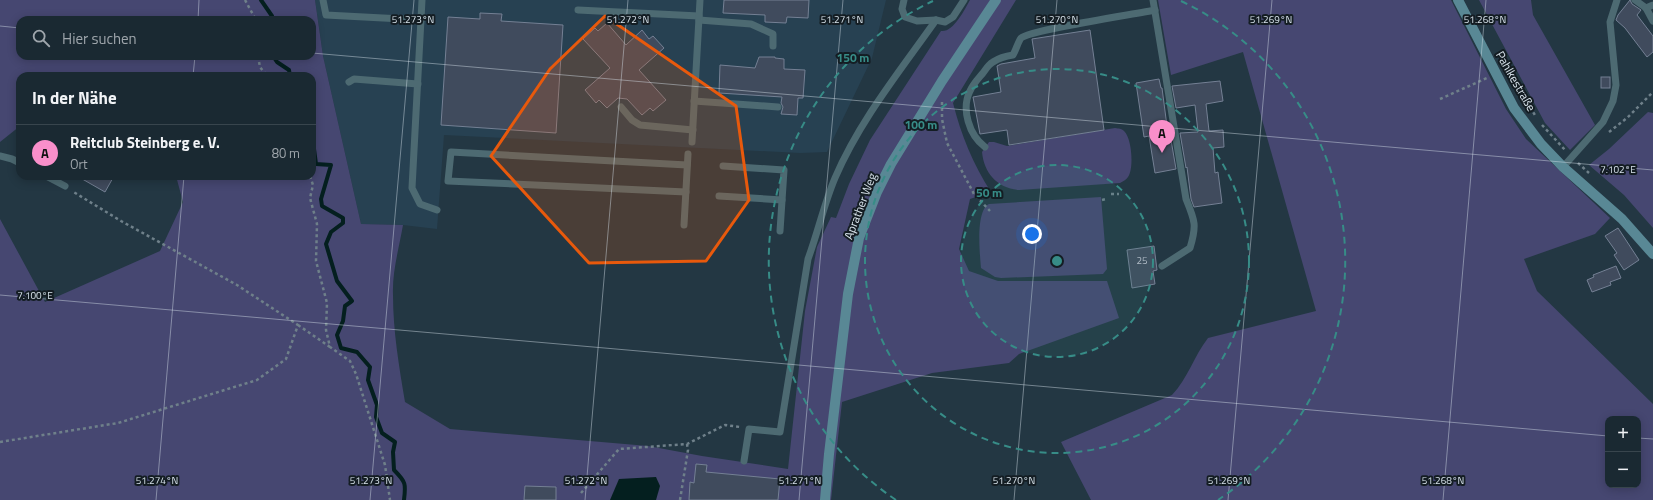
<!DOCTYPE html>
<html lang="de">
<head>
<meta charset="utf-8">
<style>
	body { margin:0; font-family:"Titillium Web",sans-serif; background:#27353e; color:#f1f3f6 }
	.controls { position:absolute; right:12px; bottom:12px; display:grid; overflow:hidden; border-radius:8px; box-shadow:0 2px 10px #0003 }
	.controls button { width:36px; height:36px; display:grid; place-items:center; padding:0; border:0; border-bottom:1px solid #38454d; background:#1a2932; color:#f1f3f6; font:20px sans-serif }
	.you { position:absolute; left:1032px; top:234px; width:14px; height:14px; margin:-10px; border:3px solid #fff; border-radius:50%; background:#1a73e8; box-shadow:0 0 0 6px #1a73e833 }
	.badge { display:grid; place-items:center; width:26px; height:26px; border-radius:50%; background:#f98fca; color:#111; font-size:13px; font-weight:700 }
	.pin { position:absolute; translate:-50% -33px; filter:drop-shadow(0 1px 2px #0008) }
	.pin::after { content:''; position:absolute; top:21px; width:14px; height:12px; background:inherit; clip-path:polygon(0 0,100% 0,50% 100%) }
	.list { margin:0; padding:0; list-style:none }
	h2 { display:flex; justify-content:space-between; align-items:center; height:52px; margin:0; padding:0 16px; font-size:17px }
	h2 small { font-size:13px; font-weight:400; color:#9fa6ac }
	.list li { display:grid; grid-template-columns:26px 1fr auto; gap:12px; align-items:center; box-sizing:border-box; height:56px; padding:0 16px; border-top:1px solid #38454d }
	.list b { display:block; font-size:15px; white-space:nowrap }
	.list p { margin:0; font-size:13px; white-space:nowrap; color:#9fa6ac }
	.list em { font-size:13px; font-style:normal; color:#9fa6ac }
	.icon { flex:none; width:22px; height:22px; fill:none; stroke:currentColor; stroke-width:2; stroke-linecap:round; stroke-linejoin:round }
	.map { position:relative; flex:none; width:1653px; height:500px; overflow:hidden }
	.search { position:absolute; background:#1a2932; box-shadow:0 2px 10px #0003; left:16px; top:16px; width:300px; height:44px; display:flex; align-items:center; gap:10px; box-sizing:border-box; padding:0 14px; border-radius:12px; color:#9fa6ac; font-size:15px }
	.panel { position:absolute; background:#1a2932; box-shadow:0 2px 10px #0003; left:16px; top:72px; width:300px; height:108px; border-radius:12px }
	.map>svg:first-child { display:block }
</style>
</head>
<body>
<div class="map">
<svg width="1653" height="500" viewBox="0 0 1653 500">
	<rect width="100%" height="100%" fill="#233743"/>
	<path fill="#274152" d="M315 0H886L872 58 827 152 800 153 444 135 437 229 403 225 361 224 323 56Z"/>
	<g fill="#464771" fill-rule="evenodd">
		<path d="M0 0H315L323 56 361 224 403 225C399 248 392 272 393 295 393 331 399 366 405 402L450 429 648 446 702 456 788 469 805 311 817 247 831 217 836 218 849 184 870 140 941 31C953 33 965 9 970 0H1016L953 103C961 135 973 164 991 192L970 199 959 249 969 271 998 281H1107L1119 318 1019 354 1009 363 932 373 842 402 831 500H0V219L45 302 160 251 183 202 176 176H312V76H20V126L0 142ZM20 20H312V56H20Z"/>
		<path d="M1158 0H1451L1506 109 1526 139 1610 218 1595 234 1524 259 1537 291 1653 404V500H1091L1061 442 1172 395C1188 378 1194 356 1208 338L1316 311 1243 52 1171 75ZM1608 419H1638V485H1608Z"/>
		<path d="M1479 0H1531L1533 15 1595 125 1570 150 1545 123Z"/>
		<path d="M1648 112 1653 113V228L1624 195 1589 165 1609 149Z"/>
		<path d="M1115 128C1119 129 1121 128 1124 131 1132 138 1134 169 1128 177 1126 180 1123 181 1120 183L1019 190C997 188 984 173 982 152L989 142H994L1007 146Z"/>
		<path d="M1101 197 1107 269 1103 274 1001 278 995 277 981 268C980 255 975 211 989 204Z"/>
	</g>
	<path fill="#041f1f" d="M656 477 660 486 656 500H610L619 479Z"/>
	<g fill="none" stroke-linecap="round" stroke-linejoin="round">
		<g stroke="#041f1f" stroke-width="4">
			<path d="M261 0 272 16V20"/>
			<path d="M273 56 277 62 289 70 290 76"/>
			<path d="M312 134 316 164 331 165 321 199 322 206 343 218V223L331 232 326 244 337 281 352 301 345 306 343 321 337 335 341 348 357 352 370 367 368 380 377 405 376 417 382 433 395 442 393 452 394 470C406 482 406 484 404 500"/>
		</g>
	</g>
	<g fill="#404b5d" stroke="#748094">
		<path d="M724 0H809L808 18 787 17 786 23 765 22V15L723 13Z"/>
		<path d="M1630 0 1632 4 1641 10 1637 15 1653 36V52L1647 57 1625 28 1616 20 1618 15Z"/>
		<path d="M480 13 502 14 501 21 563 25 556 133 441 125 448 17 480 19Z"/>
		<path d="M607 23 626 45 642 30 649 39 653 36 664 48 639 70 666 100 653 111 650 108 642 115 627 99 618 98 607 108 599 100 596 103 585 90 610 68 583 39 595 28 598 31Z"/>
		<path d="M1090 30 1104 130 1009 145 1007 130 980 134 973 97 1001 92 997 66 1001 64 1035 58 1032 39Z"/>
		<path d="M759 57H775V58L784 59V69L805 70 803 98H798L797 115 781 114 783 107 781 103 782 97 719 93 720 65 755 68Z"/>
		<rect x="1601" y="77" width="9" height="11"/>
		<path d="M1159 79 1161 88H1162L1168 134H1170L1176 169 1155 173 1149 136 1144 137 1136 83Z"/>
		<path d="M1220 81 1223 101 1206 104 1209 131 1223 130 1224 147 1213 148 1215 173 1218 172 1222 203 1194 207 1191 199 1187 167 1186 168 1180 133 1198 132 1195 105 1176 108 1172 86Z"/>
		<path d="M77 176H114L105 192Z"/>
		<path d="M1618 228 1639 260 1624 270 1614 255 1617 253 1605 236Z"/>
		<path d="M1154 246 1157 270 1153 271 1155 284 1132 288 1127 250Z"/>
		<path d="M1616 266 1621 278 1610 282 1611 285 1592 292 1587 280 1594 277 1593 275Z"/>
		<path d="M696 464 707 465 706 472 780 479 778 500H689L690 482 694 483Z"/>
		<path d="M525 486 556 487V500H524Z"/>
	</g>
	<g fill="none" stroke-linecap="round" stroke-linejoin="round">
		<g stroke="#6f808a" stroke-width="2.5" stroke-dasharray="3 3" stroke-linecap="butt">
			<path d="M245 0 256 20"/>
			<path d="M258 56 260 67 267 76"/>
			<path d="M1509 71 1536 117"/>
			<path d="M1440 99 1487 78"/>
			<path d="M942 102V119L947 143 974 194 990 211"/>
			<path d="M1542 125 1566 151"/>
			<path d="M1609 132 1627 118 1653 92"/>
			<path d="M1578 163 1589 173"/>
			<path d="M310 176 313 185 310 198 317 224 316 261 327 303 326 330 330 347 350 361 356 374 385 465 390 500"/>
			<path d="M1111 194H1119"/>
			<path d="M1102 200 1106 199"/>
			<path d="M298 325 330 347"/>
			<path d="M0 442 118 423 257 380 286 359 298 325 237 285 121 221 72 191"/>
			<path d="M581 493 619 449 687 444 725 425 740 427"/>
			<path d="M680 500 688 450 687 444"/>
		</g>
		<g stroke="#4d6a72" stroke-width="7">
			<path d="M323 0 326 15 421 20"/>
			<path d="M422 0 412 188 420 204 437 210"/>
			<path d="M904 0 902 9 905 17 917 21 936 20 945 22 953 17 964 0"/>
			<path d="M1153 0 1186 199C1195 221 1197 225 1190 248L1162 266"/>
			<path d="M1635 0 1646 8"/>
			<path d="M1653 5 1646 8 1653 21"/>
			<path d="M578 10 699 16"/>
			<path d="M699 20 751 24 773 34V46"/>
			<path d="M349 82 354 79 418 84"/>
			<path d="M694 101 778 107"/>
			<path d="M621 107 632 120 640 125 693 130"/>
			<path d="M692 142 700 0"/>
			<path d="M985 147C969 135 961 109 970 91 973 84 978 79 983 73 986 69 988 65 993 62 999 58 1006 56 1013 55 1016 50 1018 42 1021 38 1030 30 1136 14 1155 10"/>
			<path d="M0 156 12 159 20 163"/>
			<path d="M723 166 784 170 780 231"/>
			<path d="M1563 167 1603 122 1613 101 1616 85 1610 22 1617 0"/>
			<path d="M46 176 65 186"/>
			<path d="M686 192 448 181 451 152 687 165"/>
			<path d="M719 196 782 200"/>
			<path d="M684 225 688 154"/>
			<path d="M744 461 749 429 780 432 808 259C818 232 824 204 835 178 860 120 900 71 936 20"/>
		</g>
		<g stroke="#598895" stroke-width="10">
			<path d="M1458 0 1514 108 1541 144 1563 167 1622 219 1653 254"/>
			<path d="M825 500 829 454 848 294 859 238 877 192 891 164 942 81 996 0"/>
		</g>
	</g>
	<path fill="#e8590c" fill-opacity="0.2" stroke="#e8590c" stroke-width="3" stroke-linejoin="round" d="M605 16 736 106 749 200 706 261 589 263 491 156 550 69Z"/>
	<path fill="none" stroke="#d8e3eb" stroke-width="1" stroke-opacity="0.45" d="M198 20 199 0M0 26 20 28M312 53 1653 170M193 76 195 56M0 295 1608 436M1638 438 1653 439M156 500 184 176M370 500 414 0M585 500 628 0M799 500 843 0M1014 500 1057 0M1228 500 1272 0M1443 500 1486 0"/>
	<circle cx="1057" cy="261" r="96" fill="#378c87" fill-opacity=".12"/>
	<g fill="none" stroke="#378c87" stroke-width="2" stroke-dasharray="7 5">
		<circle cx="1057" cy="261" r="96"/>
		<circle cx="1057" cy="261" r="192"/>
		<path d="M896 500A288 288 0 0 1 933 1M1181 1A288 288 0 0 1 1218 500"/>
	</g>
	<g text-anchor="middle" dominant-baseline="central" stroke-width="4" stroke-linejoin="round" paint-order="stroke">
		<g font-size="10" fill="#b2bdc8">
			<text x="1142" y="260">25</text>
		</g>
		<g font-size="12" fill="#d8e3eb" stroke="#141d23">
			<text transform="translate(1516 81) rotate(60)">Pahlkestraße</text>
			<text transform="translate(860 206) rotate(-69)">Aprather Weg</text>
		</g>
	</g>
	<g font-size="10" text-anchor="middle" fill="#d8e3eb" stroke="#141d23" stroke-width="4" stroke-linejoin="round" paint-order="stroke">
		<text x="413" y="23">51.273°N</text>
		<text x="628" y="23">51.272°N</text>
		<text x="842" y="23">51.271°N</text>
		<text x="1057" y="23">51.270°N</text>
		<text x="1271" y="23">51.269°N</text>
		<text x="1485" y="23">51.268°N</text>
		<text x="1618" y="173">7.102°E</text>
		<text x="35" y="299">7.100°E</text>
		<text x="157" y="484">51.274°N</text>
		<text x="371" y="484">51.273°N</text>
		<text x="586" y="484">51.272°N</text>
		<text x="800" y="484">51.271°N</text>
		<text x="1014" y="484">51.270°N</text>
		<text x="1229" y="484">51.269°N</text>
		<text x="1443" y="484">51.268°N</text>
	</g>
	<circle cx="1057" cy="261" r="6" fill="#378c87" stroke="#141d23" stroke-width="2"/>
	<g font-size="12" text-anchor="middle" font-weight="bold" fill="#378c87" stroke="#141d23" stroke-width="4" stroke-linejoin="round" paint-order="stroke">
		<text x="853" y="62">150 m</text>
		<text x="921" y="129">100 m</text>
		<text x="989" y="197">50 m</text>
	</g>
</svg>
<div class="controls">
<button>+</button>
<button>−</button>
</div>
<div class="you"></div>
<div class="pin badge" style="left:1162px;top:153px">A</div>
<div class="search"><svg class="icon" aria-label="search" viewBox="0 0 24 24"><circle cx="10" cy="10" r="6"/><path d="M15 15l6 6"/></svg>Hier suchen</div>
<section class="panel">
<h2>In der Nähe<small></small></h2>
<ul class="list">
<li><span class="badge">A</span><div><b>Reitclub Steinberg e. V.</b><p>Ort</p></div><em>80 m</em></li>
</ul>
</section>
</div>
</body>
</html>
